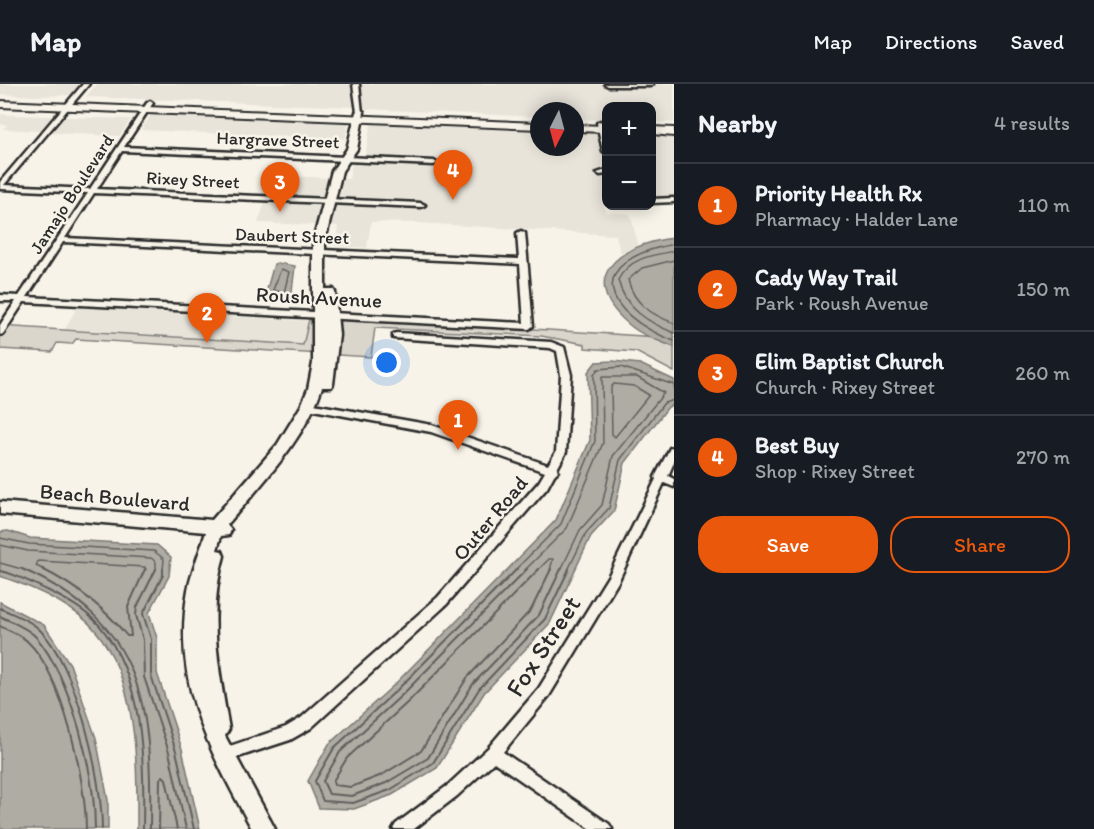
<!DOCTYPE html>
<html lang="en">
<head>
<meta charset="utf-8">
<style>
	body { margin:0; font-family:Itim,sans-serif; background:#242831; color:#f1f3f6 }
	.controls { position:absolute; right:18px; top:18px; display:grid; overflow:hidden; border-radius:12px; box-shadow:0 3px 15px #0003 }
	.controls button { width:54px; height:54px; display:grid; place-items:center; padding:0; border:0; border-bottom:2px solid #363941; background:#171b24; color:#f1f3f6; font:30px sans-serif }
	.compass { position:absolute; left:530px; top:18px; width:54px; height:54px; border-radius:50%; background:#171b24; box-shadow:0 3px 15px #0003; rotate:186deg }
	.you { position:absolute; left:387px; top:279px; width:21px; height:21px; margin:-15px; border:4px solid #fff; border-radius:50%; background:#1a73e8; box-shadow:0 0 0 9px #1a73e833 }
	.badge { display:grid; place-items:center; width:39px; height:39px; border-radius:50%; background:#ea580c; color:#fff; font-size:20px; font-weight:700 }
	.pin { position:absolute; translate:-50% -50px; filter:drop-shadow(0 2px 3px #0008) }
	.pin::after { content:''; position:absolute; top:32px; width:21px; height:18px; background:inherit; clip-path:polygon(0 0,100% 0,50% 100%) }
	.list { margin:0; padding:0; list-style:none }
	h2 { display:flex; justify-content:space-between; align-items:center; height:78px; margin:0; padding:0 24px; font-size:26px }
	h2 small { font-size:20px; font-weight:400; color:#9ea1a6 }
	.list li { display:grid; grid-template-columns:39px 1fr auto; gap:18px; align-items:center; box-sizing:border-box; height:84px; padding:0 24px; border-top:2px solid #363941 }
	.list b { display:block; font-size:22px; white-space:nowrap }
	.list p { margin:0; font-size:20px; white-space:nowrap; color:#9ea1a6 }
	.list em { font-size:20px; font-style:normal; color:#9ea1a6 }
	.actions { display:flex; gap:12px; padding:18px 24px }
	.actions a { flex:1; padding:14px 0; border:2px solid #ea580c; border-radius:24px; text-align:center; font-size:21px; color:#ea580c }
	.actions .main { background:#ea580c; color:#fff }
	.map { position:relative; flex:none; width:674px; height:745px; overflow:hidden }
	header { display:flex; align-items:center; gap:36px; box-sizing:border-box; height:84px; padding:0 30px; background:#171b24; border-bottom:2px solid #363941 }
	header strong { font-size:28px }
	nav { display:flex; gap:33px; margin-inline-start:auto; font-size:21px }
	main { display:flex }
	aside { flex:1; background:#171b24 }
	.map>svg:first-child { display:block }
</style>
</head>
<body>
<header>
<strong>Map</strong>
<nav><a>Map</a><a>Directions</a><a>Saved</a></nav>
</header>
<main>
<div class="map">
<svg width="674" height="745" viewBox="0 0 674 745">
	<rect width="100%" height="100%" fill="#f7f3e8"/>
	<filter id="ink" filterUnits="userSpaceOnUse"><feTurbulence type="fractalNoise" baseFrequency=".0167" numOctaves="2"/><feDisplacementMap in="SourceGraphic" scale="12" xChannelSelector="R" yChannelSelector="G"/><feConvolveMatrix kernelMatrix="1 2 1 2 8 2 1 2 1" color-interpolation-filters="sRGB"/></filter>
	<g filter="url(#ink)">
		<g fill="#e8e4da">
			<path d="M0 0H82L73 11 36 12 0 10Z"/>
			<path d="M97 0H674V39L652 38V22H606V36L575 35V27H539V33L365 25H363L358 3 359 23 86 13Z"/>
			<path d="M152 29 349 37 345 55 141 46Z"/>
			<path d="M0 30 7 31 53 32 39 47 3 45 7 41 0 40Z"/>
			<path d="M65 33 131 35 120 52 51 49Z"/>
			<path d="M374 38 539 48V63H575V49H606V114H602L606 128 630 130 641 170 620 168 616 151 419 139 371 138 367 164 335 162 338 142 258 139 265 118H281L289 92 349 95 354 71H365L371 39Z"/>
			<path d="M652 51 674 52V112L652 114Z"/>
			<path d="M77 223 308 237 304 261 64 247Z"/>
		</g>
		<path fill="#dad6cc" stroke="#82807c" stroke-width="1.5" d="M310 231 674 254V288L636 268 585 264V260L541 252 375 244 371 273 76 255 72 260 57 259 52 268 0 265V242L303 261Z"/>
		<g fill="#afaca4" stroke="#7a7874" stroke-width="1.5">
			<path d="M674 154V263C660 257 644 253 632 243 573 196 618 160 674 154Z"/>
			<path d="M277 179 295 182 291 215 265 212 274 180Z"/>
			<path d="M613 277 640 280 674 296V320L668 323 625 379 614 427 591 452 550 539 484 609 437 684 392 711 354 725 319 724 308 697 329 660 394 601 556 436 590 356 588 288 596 278Z"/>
			<path d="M8 447 30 454 157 461 171 473 169 492 149 529 157 554V589L182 665 200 745H137C137 682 139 598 95 546 73 520 32 503 0 492V448Z"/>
			<path d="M0 518 44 541 70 580 96 654 108 716V745H0Z"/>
		</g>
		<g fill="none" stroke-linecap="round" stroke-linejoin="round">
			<g stroke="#605f5b" stroke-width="1.5">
				<path d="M674 160C583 177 601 229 674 257"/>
				<path d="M674 167C652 171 629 174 618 196 625 225 648 238 674 249"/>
				<path d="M674 176 642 184 628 196C634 220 652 231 674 239"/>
				<path d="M281 185 289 188 284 209 273 206Z"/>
				<path d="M614 300 634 302 649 311 615 353 612 350 611 303Z"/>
				<path d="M0 454 29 460 154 467 164 475 163 486"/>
				<path d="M0 461 28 467 151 474 156 478V486"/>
				<path d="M0 479 25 486"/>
				<path d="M45 486 36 482 38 477 145 483 146 486"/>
				<path d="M515 486 561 440 595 357 594 291 598 285 621 283 674 301"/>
				<path d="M525 486 567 444 603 359 602 293H637L664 309 613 372 602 421 580 446 561 486"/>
				<path d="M538 486 549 475H553L550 486"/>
				<path d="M568 486 586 449 609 424 620 376 664 319 674 316"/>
			</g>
			<g stroke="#605f5b" stroke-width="2">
				<path d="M22 485C145 539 152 624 150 745"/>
				<path d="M42 485C76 502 103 522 127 552H131L128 523 145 485"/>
				<path d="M156 485 137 523 136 531 143 556 144 593 169 668 186 745"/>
				<path d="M163 485V491L143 530 151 555V591L176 667 194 745"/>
				<path d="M517 485 398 605 334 664 315 697 323 717 353 719 390 706 433 679 479 605 545 535 569 485"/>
				<path d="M527 485 403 610 340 668 323 697 329 710 352 712 386 699 428 674 473 600 539 531 561 485"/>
				<path d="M539 485 409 617 347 674 333 697 334 701 351 703 382 691 421 667 467 594 531 526 551 485"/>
				<path d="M0 487C17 490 31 499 47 506 65 515 86 526 100 542 145 596 144 678 143 745"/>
				<path d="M0 524C12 530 31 536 40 546 77 583 102 694 102 745"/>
				<path d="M0 532C11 538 28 544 36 553 72 595 95 691 95 745"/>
				<path d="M0 542C9 547 22 551 28 558 63 591 86 698 86 745"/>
				<path d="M159 745 160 695 163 692 166 695 177 745"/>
			</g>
			<defs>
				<g id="street">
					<path d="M83 0H89L4 101 90 105 147 19 150 17 153 19 124 63 434 77 437 79 434 81 122 67 97 105 421 119 425 121 421 123 94 109 65 154 519 175 517 149 521 147 525 149 533 242 529 245 24 218 3 250 0 251V241L16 217H0V211L19 212 88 109 0 105V98ZM63 158 520 180 524 239 27 213Z"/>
					<path d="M353 0H359L362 29 357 28Z"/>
					<path d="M605 0H653L650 2H608Z"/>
					<path d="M600 37 603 39 606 54V69L603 67 597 39Z"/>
					<path d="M606 86V90L600 91 597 89Z"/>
					<path d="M674 114V118L652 119V115Z"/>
					<path d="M396 249 551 258 564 263 571 291 566 368 557 385 558 387 554 391 547 404 446 521 311 644 290 656 223 678 218 676 216 671 218 666 286 643 301 634 438 513 539 398 545 388 431 348 308 325 303 322 305 320 308 319 432 341 548 381 556 368 561 291 557 267 550 264 393 254V250Z"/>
					<path d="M674 363V378L668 392 674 395V403L664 399 618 498 549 612 503 668 609 740 612 745H591L494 678 457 712 414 745H393L396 740 447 702 488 664 539 604 609 491 656 395 655 393 670 364Z"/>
				</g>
				<path id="secondary" d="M360 25 364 28 357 65 342 87 325 157V205H333L335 208 339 251 333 300 331 303H322C305 356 262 399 227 441L231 446 229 451 221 452 217 466 222 467 224 472C207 530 219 587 229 645L225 652 275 745H252C210 667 171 598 188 506 192 487 200 467 206 448L0 430V418L212 436 277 361 301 322 308 305 313 279V157L332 87 347 65 356 28Z"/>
				<g id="highway">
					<path d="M0 17 539 39V45L0 23Z"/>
					<path d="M575 41 606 42V48L575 47Z"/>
					<path d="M652 43 674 44V52L652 50Z"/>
				</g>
			</defs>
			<use href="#street" stroke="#2b2b2b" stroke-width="5"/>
			<use href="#secondary" stroke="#2b2b2b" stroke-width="5"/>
			<use href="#highway" stroke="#2b2b2b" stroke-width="4"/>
			<use href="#street" fill="#f7f3e8" fill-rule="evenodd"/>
			<use href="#secondary" fill="#f7f3e8" fill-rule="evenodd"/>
			<use href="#highway" fill="#f7f3e8" fill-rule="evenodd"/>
		</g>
	</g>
	<g text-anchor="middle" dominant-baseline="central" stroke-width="5" stroke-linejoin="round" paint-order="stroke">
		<g font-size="18" fill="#2b2b2b" stroke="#f7f3e8">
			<text transform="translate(278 56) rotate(2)">Hargrave Street</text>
			<text transform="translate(193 96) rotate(3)">Rixey Street</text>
			<text transform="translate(72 110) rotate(-57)">Jamajo Boulevard</text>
			<text transform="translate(292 152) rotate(2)">Daubert Street</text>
		</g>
		<g font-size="21" fill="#2b2b2b" stroke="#f7f3e8">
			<text transform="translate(319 213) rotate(3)">Roush Avenue</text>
			<text transform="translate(115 413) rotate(5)">Beach Boulevard</text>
			<text transform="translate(490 434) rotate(-50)">Outer Road</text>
		</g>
		<g font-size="26" fill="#2b2b2b" stroke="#f7f3e8">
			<text transform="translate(543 562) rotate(-57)">Fox Street</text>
		</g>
	</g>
</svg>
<div class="controls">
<button>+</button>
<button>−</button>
</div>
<svg class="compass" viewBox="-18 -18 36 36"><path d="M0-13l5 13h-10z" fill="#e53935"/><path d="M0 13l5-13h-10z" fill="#9ea1a6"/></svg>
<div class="you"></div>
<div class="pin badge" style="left:458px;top:366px">1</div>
<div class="pin badge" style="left:207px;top:259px">2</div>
<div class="pin badge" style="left:280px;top:128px">3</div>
<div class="pin badge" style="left:453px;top:116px">4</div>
</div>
<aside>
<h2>Nearby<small>4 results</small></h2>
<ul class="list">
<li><span class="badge">1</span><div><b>Priority Health Rx</b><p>Pharmacy · Halder Lane</p></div><em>110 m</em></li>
<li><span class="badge">2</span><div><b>Cady Way Trail</b><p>Park · Roush Avenue</p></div><em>150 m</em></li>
<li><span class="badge">3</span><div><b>Elim Baptist Church</b><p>Church · Rixey Street</p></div><em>260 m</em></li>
<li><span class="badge">4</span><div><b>Best Buy</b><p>Shop · Rixey Street</p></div><em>270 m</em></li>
</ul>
<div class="actions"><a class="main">Save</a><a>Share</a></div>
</aside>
</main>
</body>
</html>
